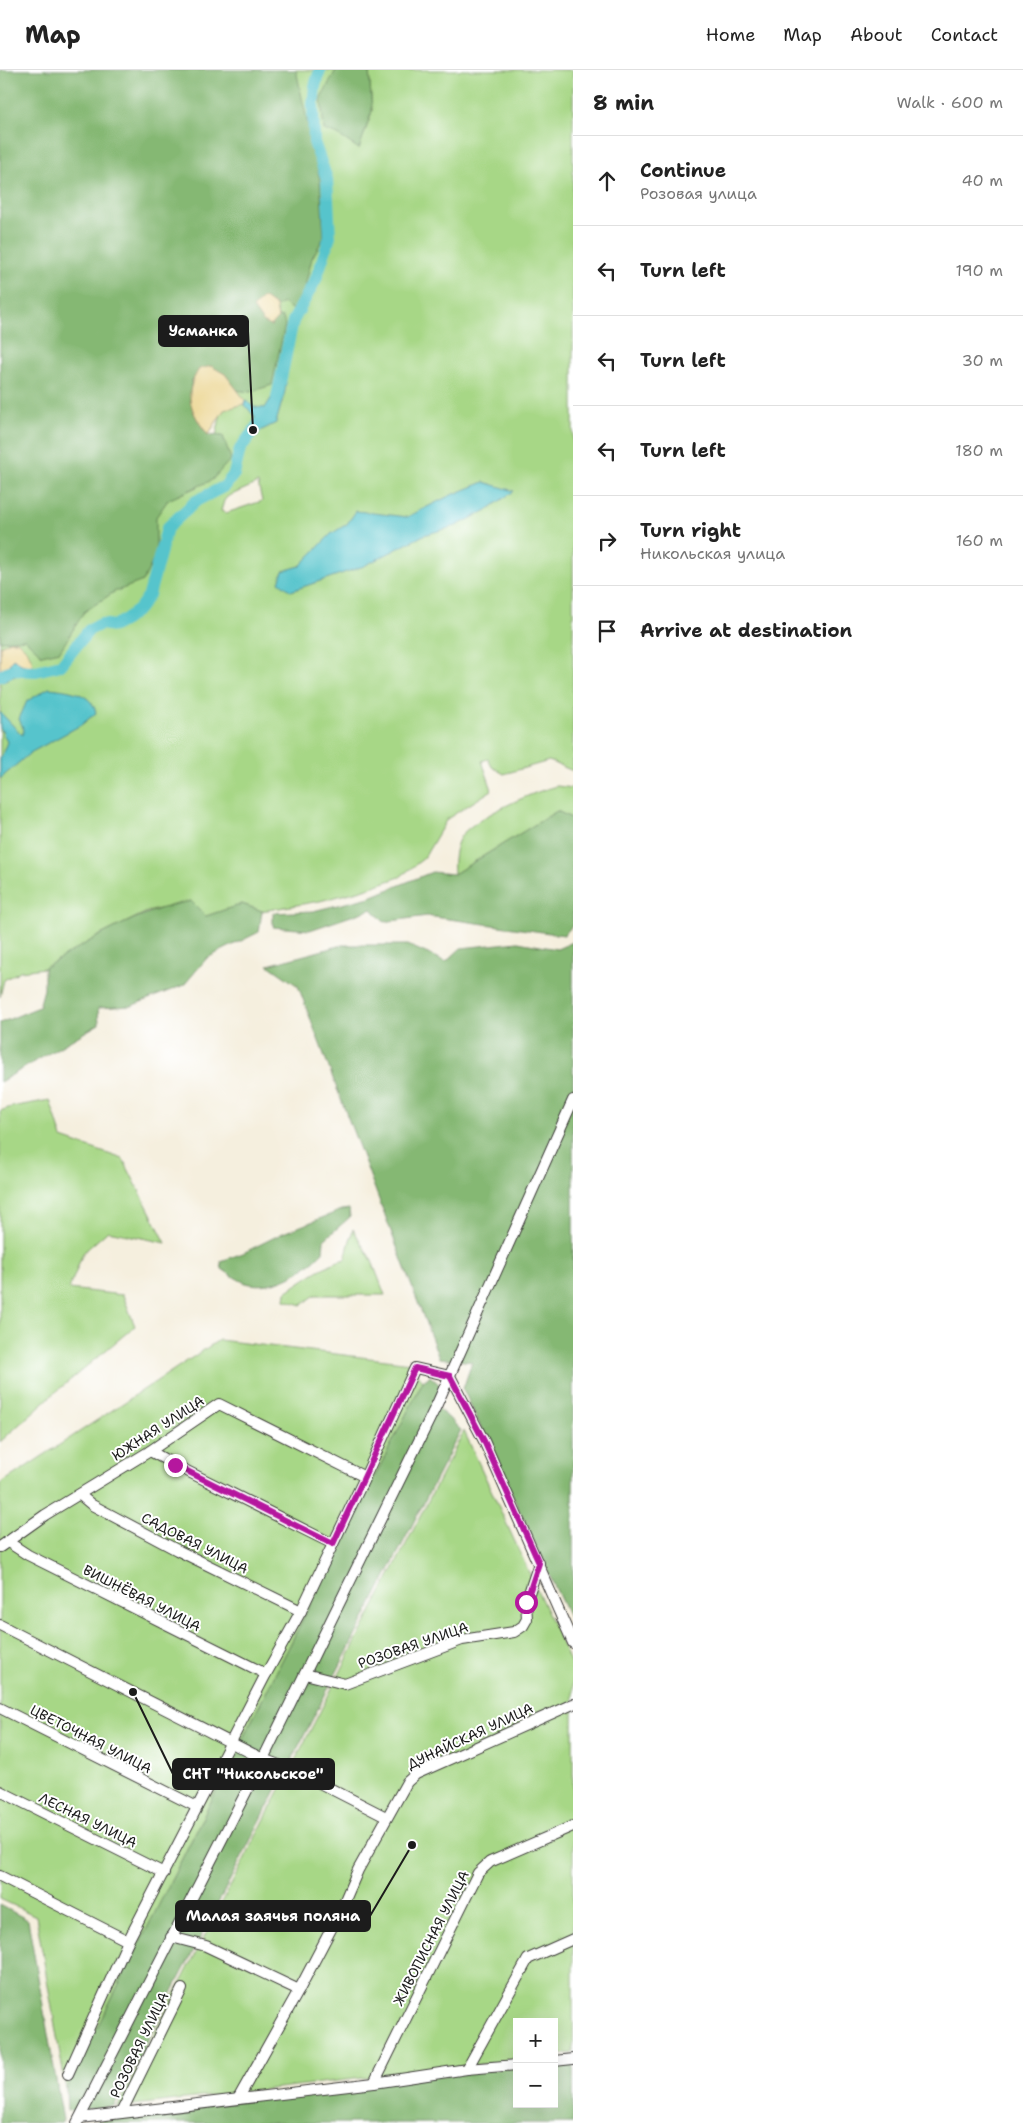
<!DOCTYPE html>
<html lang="en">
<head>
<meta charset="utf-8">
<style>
	body { margin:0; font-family:"Shantell Sans",sans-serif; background:#f6f6f6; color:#222 }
	.controls { position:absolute; right:15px; bottom:15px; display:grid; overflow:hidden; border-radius:0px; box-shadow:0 5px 20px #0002 }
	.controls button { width:45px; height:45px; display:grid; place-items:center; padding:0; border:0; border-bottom:1px solid #e0e0e0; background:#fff; color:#222; font:25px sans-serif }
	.stop { position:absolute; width:15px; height:15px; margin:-11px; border:4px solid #b5179e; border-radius:50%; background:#fff }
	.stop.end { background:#b5179e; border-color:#fff; box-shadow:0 1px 5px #0008 }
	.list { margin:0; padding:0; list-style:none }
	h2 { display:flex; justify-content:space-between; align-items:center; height:65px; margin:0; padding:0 20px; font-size:21px }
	h2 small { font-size:16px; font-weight:400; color:#767676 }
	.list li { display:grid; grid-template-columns:32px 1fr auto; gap:15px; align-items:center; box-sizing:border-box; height:90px; padding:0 20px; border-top:1px solid #e0e0e0 }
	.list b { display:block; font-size:19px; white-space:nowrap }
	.list p { margin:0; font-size:16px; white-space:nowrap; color:#767676 }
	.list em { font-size:16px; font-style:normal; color:#767676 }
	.icon { flex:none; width:28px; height:28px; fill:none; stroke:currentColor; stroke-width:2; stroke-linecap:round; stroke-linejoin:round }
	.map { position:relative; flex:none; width:573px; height:2053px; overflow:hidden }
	header { display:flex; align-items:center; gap:30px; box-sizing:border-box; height:70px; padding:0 25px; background:#fff; border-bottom:1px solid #e0e0e0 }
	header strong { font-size:24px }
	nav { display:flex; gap:28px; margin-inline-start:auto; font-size:18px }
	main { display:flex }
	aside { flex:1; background:#fff }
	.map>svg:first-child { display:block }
</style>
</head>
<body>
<header>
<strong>Map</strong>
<nav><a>Home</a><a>Map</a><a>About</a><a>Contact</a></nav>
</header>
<main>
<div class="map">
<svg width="573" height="2053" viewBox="0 0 573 2053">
	<rect width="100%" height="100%" fill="#fff"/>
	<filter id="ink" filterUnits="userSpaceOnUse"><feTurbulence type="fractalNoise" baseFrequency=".02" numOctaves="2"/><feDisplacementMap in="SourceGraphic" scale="10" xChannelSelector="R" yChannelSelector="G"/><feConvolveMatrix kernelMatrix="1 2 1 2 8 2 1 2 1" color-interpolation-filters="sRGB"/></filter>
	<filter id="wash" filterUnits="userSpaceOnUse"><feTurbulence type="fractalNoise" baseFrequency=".0096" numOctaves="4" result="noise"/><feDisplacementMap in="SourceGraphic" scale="20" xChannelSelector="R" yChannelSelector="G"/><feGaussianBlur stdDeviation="1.12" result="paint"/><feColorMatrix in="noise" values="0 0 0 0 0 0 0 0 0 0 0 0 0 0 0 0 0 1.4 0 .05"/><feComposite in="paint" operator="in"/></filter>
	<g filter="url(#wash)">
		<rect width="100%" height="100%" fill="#f5efde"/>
		<g fill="#a7d786" stroke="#627a51" fill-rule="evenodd">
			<path d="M294 0H363L364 65 372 41 369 0H573V701L549 691 504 704 492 697 488 689 482 691 492 720 447 749 424 788 400 807 362 820 320 831 262 841 242 834 206 846 191 831 147 842 102 864 44 898 20 901 4 910 0 927V564L143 463 216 366ZM258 413 262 431 226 443 221 441 224 431 227 427Z"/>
			<path d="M557 716 573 718V749L557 741 454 804C453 793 454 776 461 766 474 748 534 721 557 716Z"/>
			<path d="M50 1030 62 1068 123 1089 166 1173 108 1161 83 1183 69 1219 123 1225 135 1256 51 1326 0 1372V1041L11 1037Z"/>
			<path d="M353 1159 372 1191 385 1225H315L302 1235 285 1230 286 1222C305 1209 323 1195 345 1189Z"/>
			<path d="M219 1270 411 1293 423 1311 66 2019 36 1846 0 1829V1414Z"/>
			<path d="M464 1361 573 1598V1983L554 1985V1952H517V1990L117 2037Z"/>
		</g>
		<g fill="#85b873" stroke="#506a48">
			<path d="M0 0H296L320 110 324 167 312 188 302 228 294 241 283 233 276 237 278 247 283 248 285 255 272 315 250 322 236 320 225 304 192 310C187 334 194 346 208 365L223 366 231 389 212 410 168 430 156 447V484L143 511 114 522 84 542 60 581 42 585 25 569 0 571Z"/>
			<path d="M336 0H369L372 41 359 79 338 65 324 60 321 28Z"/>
			<path d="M557 741 573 749V855L564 865 427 846 384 852 372 839 310 860 273 857V843L313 841 370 827 432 802 454 804Z"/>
			<path d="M191 831 206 846 242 834 262 841 259 862 207 888 184 915 131 936 98 938 99 954 0 1012V953L39 937 44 919V898C91 870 137 841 191 831Z"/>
			<path d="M518 872 557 879 573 872V1556L463 1319 472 1292 439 1288 298 916 268 895 342 875H408L446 892 461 878Z"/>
			<path d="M349 1139 350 1147 324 1170 323 1182C305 1201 273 1221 246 1213 238 1210 229 1204 222 1199L221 1191 243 1183 283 1163 342 1140Z"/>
			<path d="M430 1306 441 1316 435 1335 461 1360 114 2036 67 2041 66 2019 423 1311Z"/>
			<path d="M0 1835 28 1850 63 2050 61 2053H0Z"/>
			<path d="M573 1990V2053H84L238 2029 517 1997V2034H554V1992Z"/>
		</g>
		<g fill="#eeda9e" stroke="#857b5d">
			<path d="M263 227 276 236 278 248 271 256 263 252 253 238Z"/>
			<path d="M211 296 225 304 245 330 244 334 224 340 208 365C191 342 182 325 199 299Z"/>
			<path d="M10 571H17C25 578 31 584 33 595L32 597 21 594 13 588 9 595 0 600V576Z"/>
		</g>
		<g fill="#56c4cc" stroke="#397074">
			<path d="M278 312H286L285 321 276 353 256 363 252 357 255 347 244 334 245 330 254 337 265 338 275 322Z"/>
			<path d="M484 412 514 421 487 440 456 456 424 465 364 496 291 521 279 512 283 501 300 496 331 464 347 454 356 441 407 447 449 426Z"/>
			<path d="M13 588 21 594 32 597 33 604 18 605 0 612V600L9 595Z"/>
			<path d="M49 618C67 620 92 622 96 643L81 655 30 683 0 709V690L7 672 0 657V642L22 665 24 660 19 649 27 631Z"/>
		</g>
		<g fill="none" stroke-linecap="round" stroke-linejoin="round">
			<g stroke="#56c4cc" stroke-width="12">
				<path d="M277 327 293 251 316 209 330 167 327 109 314 72 313 34 315 16 320 0"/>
				<path d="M0 606 11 600 36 601 61 595 89 560 101 554 114 556 125 550 139 539 149 525 167 458 196 431 225 416 234 404 240 379 263 348"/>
			</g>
		</g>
	</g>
	<g filter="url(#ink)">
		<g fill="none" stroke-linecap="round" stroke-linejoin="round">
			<defs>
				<g id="minor">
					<path d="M150 1381 175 1395 333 1474"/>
					<path d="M80 1425 92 1435 177 1480 301 1541"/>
					<path d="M8 1472 28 1485 266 1604"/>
					<path d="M0 1477 45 1445 150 1381 219 1334 365 1407"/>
					<path d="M0 1555 263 1689 300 1703 386 1747"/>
					<path d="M305 1604 345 1614 462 1570 514 1562 523 1556 527 1549 526 1532 539 1493"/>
					<path d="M0 1638 197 1737"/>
					<path d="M0 1721 164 1803"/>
					<path d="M0 1806 128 1871"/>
					<path d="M171 1867 206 1876 299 1920"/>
					<path d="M554 1991 573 1989"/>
					<path d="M467 1999 528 1889 573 1869"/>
					<path d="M68 2004 128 1871 266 1604 301 1541 365 1407 415 1298 450 1306 484 1371 573 1573"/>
					<path d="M374 2013 478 1803 490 1792 573 1756"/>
					<path d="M238 2029 299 1920 339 1844 358 1800 407 1712 416 1704 573 1634"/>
					<path d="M121 2043 182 1919"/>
					<path d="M80 2048 374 2013 467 1999 517 1995"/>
					<path d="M77 2053 263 1689 437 1334 573 1030"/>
				</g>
			</defs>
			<use href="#minor" stroke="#3d3c39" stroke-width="12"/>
			<use href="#minor" stroke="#fff" stroke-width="10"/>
		</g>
	</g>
	<g fill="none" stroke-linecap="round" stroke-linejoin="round" filter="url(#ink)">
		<path stroke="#b5179e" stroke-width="6" d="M175 1395 333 1474 415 1298 450 1306 484 1371 539 1493 526 1532"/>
	</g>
	<g text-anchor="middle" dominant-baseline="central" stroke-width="4" stroke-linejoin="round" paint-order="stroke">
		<g font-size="14" fill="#1c1c1c" stroke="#fff">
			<text transform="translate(158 1358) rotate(-33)">ЮЖНАЯ УЛИЦА</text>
			<text transform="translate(195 1473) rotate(27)">САДОВАЯ УЛИЦА</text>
			<text transform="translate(142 1528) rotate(27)">ВИШНЁВАЯ УЛИЦА</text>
			<text transform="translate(413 1575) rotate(-19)">РОЗОВАЯ УЛИЦА</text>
			<text transform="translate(470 1666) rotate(-25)">ДУНАЙСКАЯ УЛИЦА</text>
			<text transform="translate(91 1669) rotate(27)">ЦВЕТОЧНАЯ УЛИЦА</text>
			<text transform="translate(88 1750) rotate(26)">ЛЕСНАЯ УЛИЦА</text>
			<text transform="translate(431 1868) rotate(-63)">ЖИВОПИСНАЯ УЛИЦА</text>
			<text transform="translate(139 1975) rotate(-64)">РОЗОВАЯ УЛИЦА</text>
		</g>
	</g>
	<path fill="none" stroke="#1c1c1c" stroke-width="2" d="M253 360L248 261M133 1622L173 1704M412 1775L370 1846"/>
	<g fill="#1c1c1c" stroke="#fff" stroke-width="2">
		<circle cx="253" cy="360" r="5"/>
		<circle cx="133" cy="1622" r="5"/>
		<circle cx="412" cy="1775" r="5"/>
	</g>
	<g fill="#1c1c1c" stroke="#1c1c1c" stroke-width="2">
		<rect x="159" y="246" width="89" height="30" rx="5"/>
		<rect x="173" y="1689" width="161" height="30" rx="5"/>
		<rect x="176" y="1831" width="194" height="30" rx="5"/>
	</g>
	<g font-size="15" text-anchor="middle" font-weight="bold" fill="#fff">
		<text x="203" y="266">Усманка</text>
		<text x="253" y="1709">СНТ "Никольское"</text>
		<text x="273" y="1851">Малая заячья поляна</text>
	</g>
</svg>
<div class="controls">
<button>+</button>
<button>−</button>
</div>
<div class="stop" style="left:526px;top:1532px"></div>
<div class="stop end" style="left:175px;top:1395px"></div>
</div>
<aside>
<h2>8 min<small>Walk · 600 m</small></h2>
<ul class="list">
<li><svg class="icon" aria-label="ahead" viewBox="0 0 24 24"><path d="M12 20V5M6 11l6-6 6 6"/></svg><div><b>Continue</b><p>Розовая улица</p></div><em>40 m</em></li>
<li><svg class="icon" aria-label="left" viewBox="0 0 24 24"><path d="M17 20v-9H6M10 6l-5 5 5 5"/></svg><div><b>Turn left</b></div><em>190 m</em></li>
<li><svg class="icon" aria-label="left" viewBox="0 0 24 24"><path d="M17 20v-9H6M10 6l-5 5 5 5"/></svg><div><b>Turn left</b></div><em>30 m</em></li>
<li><svg class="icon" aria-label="left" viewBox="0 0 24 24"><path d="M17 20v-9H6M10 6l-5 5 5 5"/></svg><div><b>Turn left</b></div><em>180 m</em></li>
<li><svg class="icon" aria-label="right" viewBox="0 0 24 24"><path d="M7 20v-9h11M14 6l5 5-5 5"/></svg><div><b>Turn right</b><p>Никольская улица</p></div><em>160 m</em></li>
<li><svg class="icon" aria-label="arrive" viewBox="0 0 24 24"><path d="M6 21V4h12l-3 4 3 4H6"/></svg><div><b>Arrive at destination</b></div></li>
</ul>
</aside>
</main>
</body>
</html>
